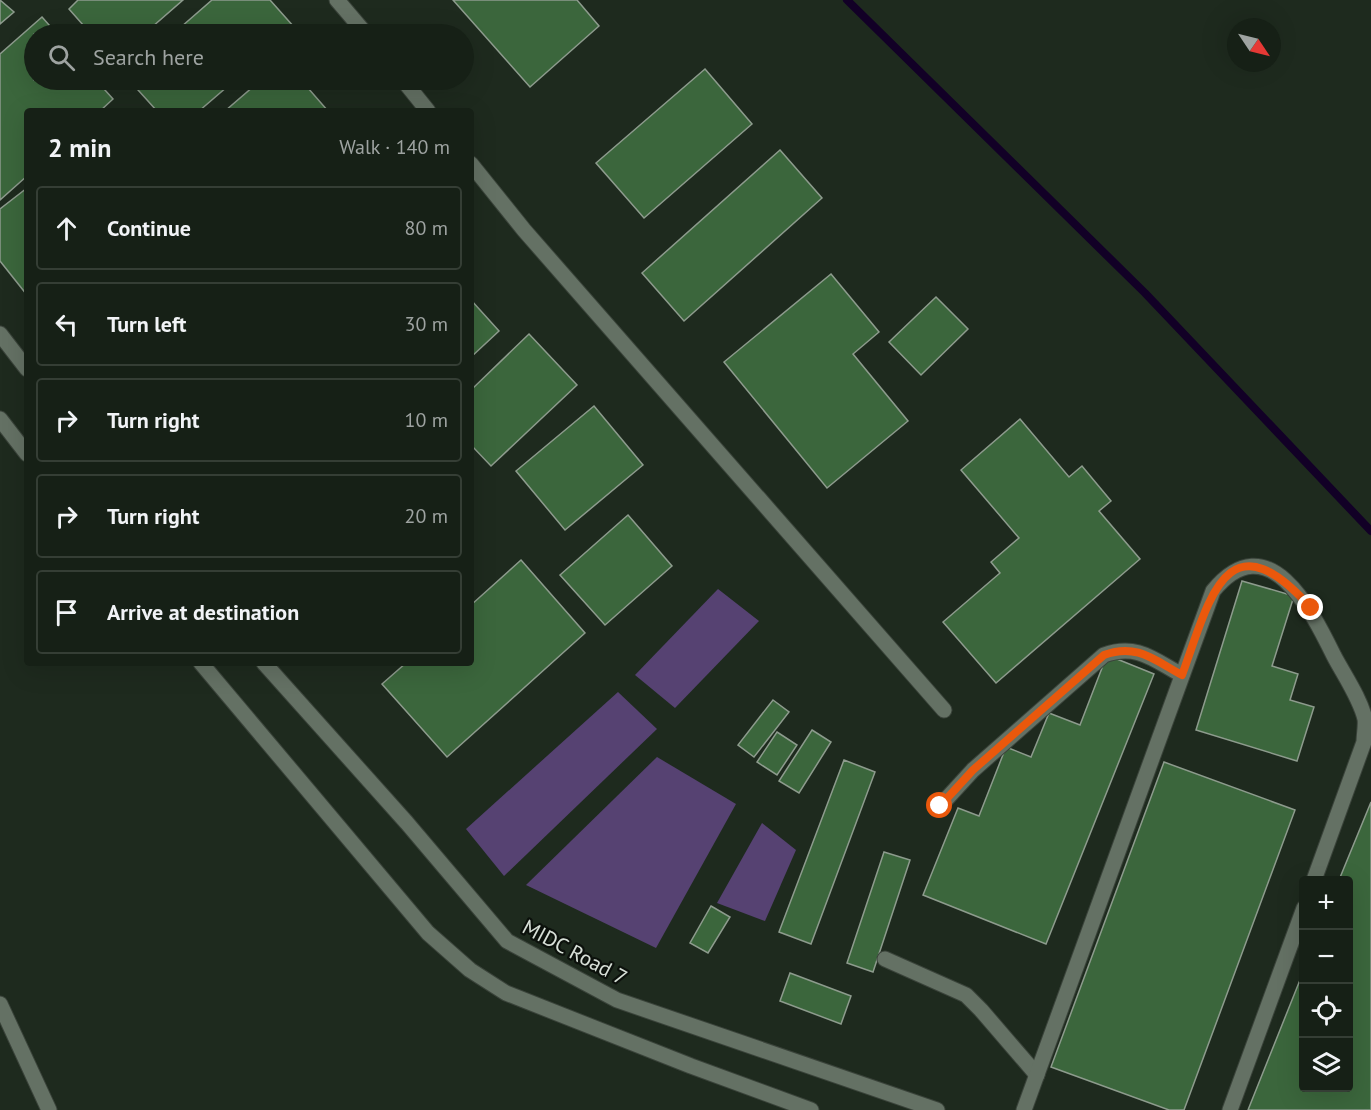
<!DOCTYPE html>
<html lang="en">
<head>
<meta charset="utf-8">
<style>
	body { margin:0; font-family:"PT Sans",sans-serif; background:#1f281f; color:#f1f3f6 }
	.controls { position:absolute; right:18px; bottom:18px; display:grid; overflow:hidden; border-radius:6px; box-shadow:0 6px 24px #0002 }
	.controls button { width:54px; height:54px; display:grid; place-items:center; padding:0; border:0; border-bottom:2px solid #353e35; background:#162016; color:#f1f3f6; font:30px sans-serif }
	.compass { position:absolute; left:1227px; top:18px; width:54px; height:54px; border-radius:50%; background:#162016; box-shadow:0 6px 24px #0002; rotate:125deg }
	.stop { position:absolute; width:18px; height:18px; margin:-14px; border:4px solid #ea580c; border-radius:50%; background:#fff }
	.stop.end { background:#ea580c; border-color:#fff; box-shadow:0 2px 6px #0008 }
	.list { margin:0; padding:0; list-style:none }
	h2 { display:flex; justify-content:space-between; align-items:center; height:78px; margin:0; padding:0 24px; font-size:26px }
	h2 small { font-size:20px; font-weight:400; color:#9ea3a1 }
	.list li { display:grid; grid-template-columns:39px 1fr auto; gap:18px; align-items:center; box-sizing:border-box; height:84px; margin:0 12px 12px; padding:0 12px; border:2px solid #353e35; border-radius:6px }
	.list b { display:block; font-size:22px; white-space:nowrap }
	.list em { font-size:20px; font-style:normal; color:#9ea3a1 }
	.icon { flex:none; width:33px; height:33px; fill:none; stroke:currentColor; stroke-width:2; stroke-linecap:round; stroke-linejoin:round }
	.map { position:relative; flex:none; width:1371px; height:1110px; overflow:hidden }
	.search { position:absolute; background:#162016; box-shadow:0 6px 24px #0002; left:24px; top:24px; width:450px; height:66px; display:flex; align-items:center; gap:15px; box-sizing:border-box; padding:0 21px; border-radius:33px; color:#9ea3a1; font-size:22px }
	.panel { position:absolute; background:#162016; box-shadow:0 6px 24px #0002; left:24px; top:108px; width:450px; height:558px; border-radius:6px }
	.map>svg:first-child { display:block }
</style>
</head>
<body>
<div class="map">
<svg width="1371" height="1110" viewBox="0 0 1371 1110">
	<rect width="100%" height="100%" fill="#1e2a1e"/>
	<g fill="#564272">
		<path d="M718 589 759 621 675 708 635 675Z"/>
		<path d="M618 692 657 729 504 876 466 829Z"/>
		<path d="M657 757 736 804 656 948 526 885Z"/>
		<path d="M762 823 796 850 765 921 717 903Z"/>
	</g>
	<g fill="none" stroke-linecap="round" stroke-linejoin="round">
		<path stroke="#120026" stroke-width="8" d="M847 0 1145 293 1371 531"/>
	</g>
	<g fill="#3b663c" stroke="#8d9b8d" stroke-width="1.5">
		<path d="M0 0 14 12 0 24Z"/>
		<path d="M78 0H183L144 34H91L69 9Z"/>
		<path d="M212 0H270L294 27 286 34H173Z"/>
		<path d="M453 0H577L599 26 530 87Z"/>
		<path d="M42 17 57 34H34V80H96L113 99 100 111H27V176L0 200V54Z"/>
		<path d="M705 69 752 124 644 218 596 163Z"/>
		<path d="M129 80H235L199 111H157Z"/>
		<path d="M261 80H301L328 111H225Z"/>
		<path d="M780 150 822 198 684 321 642 273Z"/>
		<path d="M27 188V295L0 261V209Z"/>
		<path d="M831 274 879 332 853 354 908 421 827 488 724 362Z"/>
		<path d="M936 297 968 329 921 375 889 342Z"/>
		<path d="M471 300 499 331 471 357Z"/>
		<path d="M529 334 577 385 491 466 471 445V390Z"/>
		<path d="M594 406 643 465 565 530 516 471Z"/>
		<path d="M1020 419 1069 477 1082 466 1111 501 1099 511 1140 559 996 683 943 622 1000 573 991 562 1019 538 961 470Z"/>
		<path d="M628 515 672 566 605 625 560 575Z"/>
		<path d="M521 560 585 633 447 757 382 684 406 663H471V605Z"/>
		<path d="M1242 581 1294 596 1272 666 1298 674 1290 700 1314 707 1297 761 1196 730Z"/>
		<path d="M1107 655 1154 674 1046 944 923 895 958 808 979 816 1006 747 1031 757 1049 713 1080 725Z"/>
		<path d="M773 700 789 712 754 757 738 745Z"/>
		<path d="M812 730 831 742 799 793 779 781Z"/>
		<path d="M777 732 797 745 777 775 757 762Z"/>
		<path d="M844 760 875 772 811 944 779 932Z"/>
		<path d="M1164 762 1295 810 1184 1110H1169L1051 1067Z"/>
		<path d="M1371 802V1110H1248L1304 970V1088H1348V880H1339Z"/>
		<path d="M884 852 910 860 873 972 847 963Z"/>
		<path d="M711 906 730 917 708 953 690 943Z"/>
		<path d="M790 973 851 996 841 1024 780 1001Z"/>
	</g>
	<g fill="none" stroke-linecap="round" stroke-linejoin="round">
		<defs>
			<g id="minor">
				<path d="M337 0 366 34"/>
				<path d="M403 80 428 111"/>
				<path d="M471 164 524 230 944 710"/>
				<path d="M0 334 27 369"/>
				<path d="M0 419 27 454"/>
				<path d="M201 663 428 933 470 970 506 993 691 1066 811 1110"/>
				<path d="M264 663 407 823 507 941 617 1000 937 1110"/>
				<path d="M940 806 973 770 1104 655C1137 643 1154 660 1182 675"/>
				<path d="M885 959 966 995 981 1010 1037 1075"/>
				<path d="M0 1004 49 1110"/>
				<path d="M1024 1110 1213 591C1268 524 1311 609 1334 656 1344 675 1360 698 1365 719 1366 725 1364 735 1364 742L1314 880"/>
				<path d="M1230 1110 1304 908"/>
			</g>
		</defs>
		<use href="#minor" stroke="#3a433a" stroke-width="17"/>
		<use href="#minor" stroke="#647164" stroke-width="15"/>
	</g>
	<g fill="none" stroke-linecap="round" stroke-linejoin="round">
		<path stroke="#ea580c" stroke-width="8" d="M940 806 973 770 1104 655C1137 643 1154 660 1182 675 1209 602 1226 512 1311 608"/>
	</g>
	<g text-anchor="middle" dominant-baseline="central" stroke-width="4.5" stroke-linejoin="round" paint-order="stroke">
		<g font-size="21" fill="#d8e0d8" stroke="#0c110c">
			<text transform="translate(575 952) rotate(28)">MIDC Road 7</text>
		</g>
	</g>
</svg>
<div class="controls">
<button>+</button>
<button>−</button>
<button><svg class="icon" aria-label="locate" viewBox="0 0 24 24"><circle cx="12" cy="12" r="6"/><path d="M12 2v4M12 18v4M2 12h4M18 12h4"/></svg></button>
<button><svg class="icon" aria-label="layers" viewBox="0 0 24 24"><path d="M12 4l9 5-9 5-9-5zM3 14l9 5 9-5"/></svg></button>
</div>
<svg class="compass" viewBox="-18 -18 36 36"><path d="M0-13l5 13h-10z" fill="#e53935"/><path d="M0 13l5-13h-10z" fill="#9ea3a1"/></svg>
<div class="stop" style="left:940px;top:806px"></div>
<div class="stop end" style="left:1311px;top:608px"></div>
<div class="search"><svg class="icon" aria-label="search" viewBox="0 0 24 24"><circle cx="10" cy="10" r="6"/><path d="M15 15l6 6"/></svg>Search here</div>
<section class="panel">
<h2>2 min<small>Walk · 140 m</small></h2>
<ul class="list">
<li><svg class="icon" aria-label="ahead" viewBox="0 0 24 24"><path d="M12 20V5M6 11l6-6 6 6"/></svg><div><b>Continue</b></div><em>80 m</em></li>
<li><svg class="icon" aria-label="left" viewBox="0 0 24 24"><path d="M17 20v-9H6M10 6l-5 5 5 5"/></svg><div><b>Turn left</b></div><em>30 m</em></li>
<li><svg class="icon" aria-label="right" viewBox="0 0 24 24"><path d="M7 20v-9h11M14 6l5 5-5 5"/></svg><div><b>Turn right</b></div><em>10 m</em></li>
<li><svg class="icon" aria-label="right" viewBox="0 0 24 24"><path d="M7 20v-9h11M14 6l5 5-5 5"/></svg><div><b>Turn right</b></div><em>20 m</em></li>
<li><svg class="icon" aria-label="arrive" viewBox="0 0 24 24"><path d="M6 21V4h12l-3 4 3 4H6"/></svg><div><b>Arrive at destination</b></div></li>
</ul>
</section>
</div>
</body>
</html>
